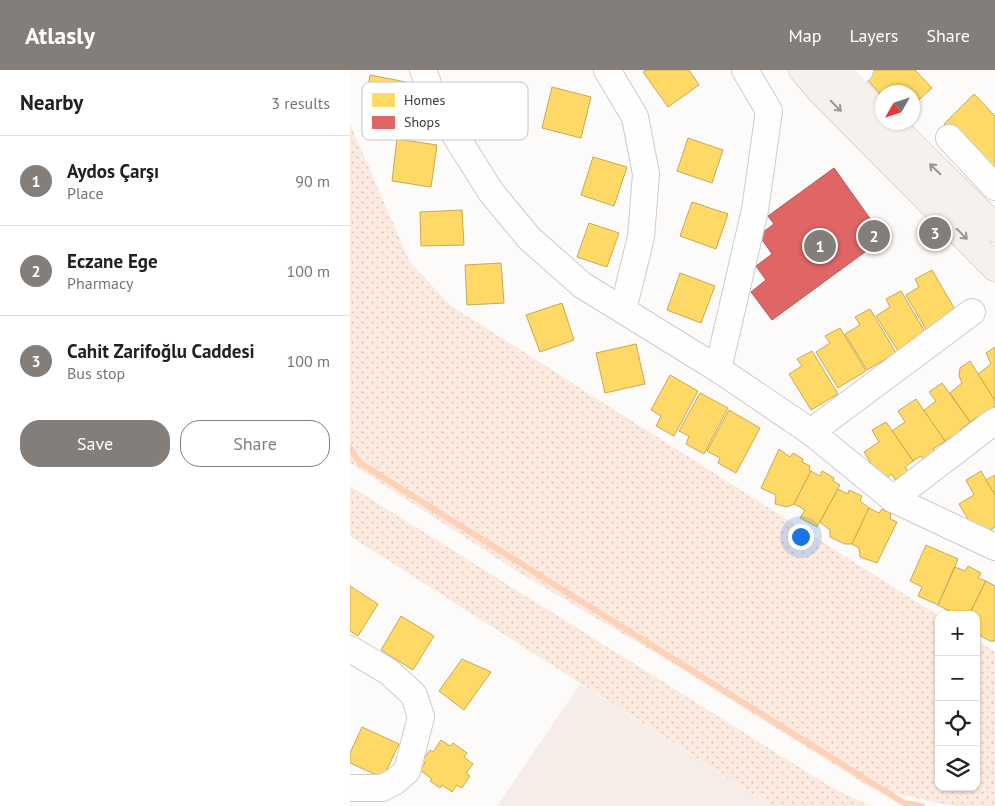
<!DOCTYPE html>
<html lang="en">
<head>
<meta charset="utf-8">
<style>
	body { margin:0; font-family:"PT Sans",sans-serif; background:#f6f6f6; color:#202124 }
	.controls { position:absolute; right:15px; bottom:15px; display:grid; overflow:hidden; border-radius:10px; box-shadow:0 1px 4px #0004 }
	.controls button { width:45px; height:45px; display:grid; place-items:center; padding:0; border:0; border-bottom:1px solid #e0e0e0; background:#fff; color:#202124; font:25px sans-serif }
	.compass { position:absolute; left:525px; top:15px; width:45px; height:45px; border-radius:50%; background:#fff; box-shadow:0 1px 4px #0004; rotate:231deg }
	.you { position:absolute; left:450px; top:466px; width:18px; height:18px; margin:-12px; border:4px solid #fff; border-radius:50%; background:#1a73e8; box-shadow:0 0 0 8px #1a73e833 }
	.badge { display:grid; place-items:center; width:32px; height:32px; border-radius:50%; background:#837e7a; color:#fff; font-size:16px; font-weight:700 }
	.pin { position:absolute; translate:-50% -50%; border:2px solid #fff; box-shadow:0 1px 5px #0006 }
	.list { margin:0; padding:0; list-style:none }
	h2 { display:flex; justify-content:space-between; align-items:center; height:65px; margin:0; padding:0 20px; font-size:21px }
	h2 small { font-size:16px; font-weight:400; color:#757577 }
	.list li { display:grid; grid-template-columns:32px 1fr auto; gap:15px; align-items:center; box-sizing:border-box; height:90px; padding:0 20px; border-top:1px solid #e0e0e0 }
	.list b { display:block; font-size:19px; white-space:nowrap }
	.list p { margin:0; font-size:16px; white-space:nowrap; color:#757577 }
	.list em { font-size:16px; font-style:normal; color:#757577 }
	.actions { display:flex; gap:10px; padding:15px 20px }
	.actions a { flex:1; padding:11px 0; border:1px solid #837e7a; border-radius:20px; text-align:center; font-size:18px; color:#837e7a }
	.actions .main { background:#837e7a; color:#fff }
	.icon { flex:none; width:28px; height:28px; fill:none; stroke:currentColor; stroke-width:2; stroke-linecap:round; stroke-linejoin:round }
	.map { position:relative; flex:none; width:645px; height:736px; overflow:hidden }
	header { display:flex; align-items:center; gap:30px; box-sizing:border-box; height:70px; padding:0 25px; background:#837e7a; color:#fff }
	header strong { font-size:24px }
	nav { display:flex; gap:28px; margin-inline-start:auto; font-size:18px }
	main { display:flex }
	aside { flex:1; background:#fff }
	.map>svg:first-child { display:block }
</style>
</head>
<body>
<header>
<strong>Atlasly</strong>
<nav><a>Map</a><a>Layers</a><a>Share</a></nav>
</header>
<main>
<aside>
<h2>Nearby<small>3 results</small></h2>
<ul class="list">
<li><span class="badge">1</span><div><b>Aydos Çarşı</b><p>Place</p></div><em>90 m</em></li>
<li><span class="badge">2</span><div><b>Eczane Ege</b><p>Pharmacy</p></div><em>100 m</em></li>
<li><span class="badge">3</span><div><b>Cahit Zarifoğlu Caddesi</b><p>Bus stop</p></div><em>100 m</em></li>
</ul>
<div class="actions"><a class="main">Save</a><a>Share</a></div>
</aside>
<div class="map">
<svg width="645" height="736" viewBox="0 0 645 736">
	<defs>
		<pattern id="grass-dots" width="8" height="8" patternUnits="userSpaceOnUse" patternTransform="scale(1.25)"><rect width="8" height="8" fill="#fdeadf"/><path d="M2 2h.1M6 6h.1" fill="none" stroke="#dac9c0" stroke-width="1.8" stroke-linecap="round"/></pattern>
	</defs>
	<rect width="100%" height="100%" fill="#fdfbf9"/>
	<path fill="#f6ede8" d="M230 614 422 736H147Z"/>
	<g fill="url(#grass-dots)">
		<path d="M0 54 60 192 100 235 589 546V717H626V570L645 582V736H603L521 718 322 593 168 502 0 393Z"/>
		<path d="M0 416 481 717 520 736H422L0 466Z"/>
	</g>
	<g fill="#ffd966" stroke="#c6a958">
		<path d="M296 0H339L349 15 318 37 293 2Z"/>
		<path d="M521 0H565L582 18 562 36V22H532V26L514 6Z"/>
		<path d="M20 5 56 12 49 51 14 44Z"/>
		<path d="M202 17 241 27 231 68 192 58Z"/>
		<path d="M624 24 645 46V106L594 54Z"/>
		<path d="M338 68 373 80 362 113 327 101Z"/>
		<path d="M47 69 87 75 81 117 42 111Z"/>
		<path d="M243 87 277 97 264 136 231 125Z"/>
		<path d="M342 132 378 144 366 179 330 166Z"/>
		<path d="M112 140 114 175 71 176 70 142Z"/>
		<path d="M239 153 269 163 257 197 227 187Z"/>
		<path d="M151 193 154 233 117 235 115 195Z"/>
		<path d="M582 200 607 243 577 261 556 225 569 217 565 209Z"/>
		<path d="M330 203 365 216 351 253 317 240Z"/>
		<path d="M551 221 577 265 548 281 526 246 540 237 536 229Z"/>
		<path d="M212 233 224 270 190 282 176 245Z"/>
		<path d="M520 239 546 283 517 300 495 264 510 255 505 247Z"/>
		<path d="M490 258 516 301 488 318 466 282 480 273 475 266Z"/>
		<path d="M286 274 295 314 255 323 246 283Z"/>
		<path d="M645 277V331L628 304 641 294 636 283Z"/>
		<path d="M462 281 488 324 461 340 439 304 452 296 447 289Z"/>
		<path d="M620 291 645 331V336L638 341 630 351 627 347 620 352 600 323 612 313 609 306 610 298Z"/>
		<path d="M320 305 348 321 324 366 306 356 311 346 301 340Z"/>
		<path d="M592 313 620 352 610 360 612 364 603 371 600 367 595 371 573 341 586 331 579 322Z"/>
		<path d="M350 323 378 338 354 384 336 374 339 366 329 361Z"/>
		<path d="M566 329 595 371 583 379 586 382 574 390 571 386 563 391 542 361 555 352 548 341Z"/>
		<path d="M379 340 410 358 386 403 368 393 370 388 357 381Z"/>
		<path d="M536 352 563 391 555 397 558 402 545 410 542 404 532 411 514 382 529 372 522 360Z"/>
		<path d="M429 379 440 387 443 383 453 389 452 392 460 396 459 400 461 401 444 434 437 437 425 434 426 425 411 418Z"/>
		<path d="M461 401 470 406 472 401 484 408 483 411 490 415 467 457 450 448 455 440 444 434Z"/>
		<path d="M631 401 645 425V457L637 462 635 458 626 463 609 434 624 425 616 410Z"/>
		<path d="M645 405V425L636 410Z"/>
		<path d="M488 419 498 424 499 420 512 426 510 431 519 438 502 474H495L480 467V460L470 452Z"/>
		<path d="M519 438 529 443 532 439 541 444 540 449 547 452 527 493 510 487 509 478 502 474Z"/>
		<path d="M576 475 608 489 588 535 568 526 572 517 560 511Z"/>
		<path d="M618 496 631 503 628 508 636 511 619 545H598L599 541 588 535 605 497 615 501Z"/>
		<path d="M636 511 645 516V571H640L629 565 626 558V545H619Z"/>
		<path d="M0 516 28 534 8 566 0 561Z"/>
		<path d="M51 546 84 566 63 600 31 580Z"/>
		<path d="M112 589 141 602 114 640 89 621Z"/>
		<path d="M12 657 49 674 33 708 0 693V683Z"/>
		<path d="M91 670 100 676 103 673 117 683 114 687 123 694 116 703 120 706 112 718 107 715 102 722 92 715 90 718 80 711 82 709 70 700 75 693 72 691 80 680 83 682Z"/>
	</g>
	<path fill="#e06666" stroke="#b05958" d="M484 98 534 168 422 250 401 222 416 210 406 196 422 184 409 165 424 154 418 146Z"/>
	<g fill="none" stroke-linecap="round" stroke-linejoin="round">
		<path stroke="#fed1b6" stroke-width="6" d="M0 378 10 393 554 733 572 736"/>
		<defs>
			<g id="minor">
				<path d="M73 0 86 35 141 122 179 168 232 215 368 299 461 362 543 429 645 477"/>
				<path d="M257 0 285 47 296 104 291 167 273 240"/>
				<path d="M497 12 510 0"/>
				<path d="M599 68 645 117"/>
				<path d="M368 299 405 140 419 41 395 0"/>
				<path d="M461 362 622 242"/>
				<path d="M543 429 645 351"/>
				<path d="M0 579 39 602 64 625 71 647 57 701 44 712 32 718H0"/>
			</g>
			<g id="major">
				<path d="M453 0 471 21 645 197"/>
				<path d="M485 0 532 47"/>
				<path d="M538 52 645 158"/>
			</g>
		</defs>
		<use href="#minor" stroke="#cecac7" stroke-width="28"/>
		<use href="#major" stroke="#c9c0ba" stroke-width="29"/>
		<use href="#minor" stroke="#fffefe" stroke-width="26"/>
		<use href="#major" stroke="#f6f1ed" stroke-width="28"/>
	</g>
	<defs><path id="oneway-shaft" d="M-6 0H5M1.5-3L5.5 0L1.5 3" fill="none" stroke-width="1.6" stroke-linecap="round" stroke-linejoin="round" transform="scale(1.25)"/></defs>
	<g stroke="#9c9692">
		<use href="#oneway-shaft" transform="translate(486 36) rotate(45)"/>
		<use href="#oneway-shaft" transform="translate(585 99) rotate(-136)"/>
		<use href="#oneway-shaft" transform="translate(612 164) rotate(45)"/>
	</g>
	<rect x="12" y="12" width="166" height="58" rx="8" fill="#fff" stroke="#c6c4c3" stroke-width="1"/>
	<rect x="22" y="23" width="23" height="14" fill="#ffd966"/>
	<rect x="22" y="46" width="23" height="13" fill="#e06666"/>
	<g font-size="14" fill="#413a36">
		<text x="54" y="35">Homes</text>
		<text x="54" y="57">Shops</text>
	</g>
</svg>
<div class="controls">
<button>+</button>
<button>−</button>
<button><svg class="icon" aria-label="locate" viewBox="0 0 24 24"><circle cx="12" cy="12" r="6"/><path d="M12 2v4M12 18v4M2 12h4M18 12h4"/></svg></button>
<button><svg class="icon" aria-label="layers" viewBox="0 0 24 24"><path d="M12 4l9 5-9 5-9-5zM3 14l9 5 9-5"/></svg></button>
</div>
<svg class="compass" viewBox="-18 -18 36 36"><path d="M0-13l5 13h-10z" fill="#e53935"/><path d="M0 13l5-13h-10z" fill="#757577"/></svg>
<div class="you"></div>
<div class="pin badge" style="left:470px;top:176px">1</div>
<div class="pin badge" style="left:524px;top:166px">2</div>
<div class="pin badge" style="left:585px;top:163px">3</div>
</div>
</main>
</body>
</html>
